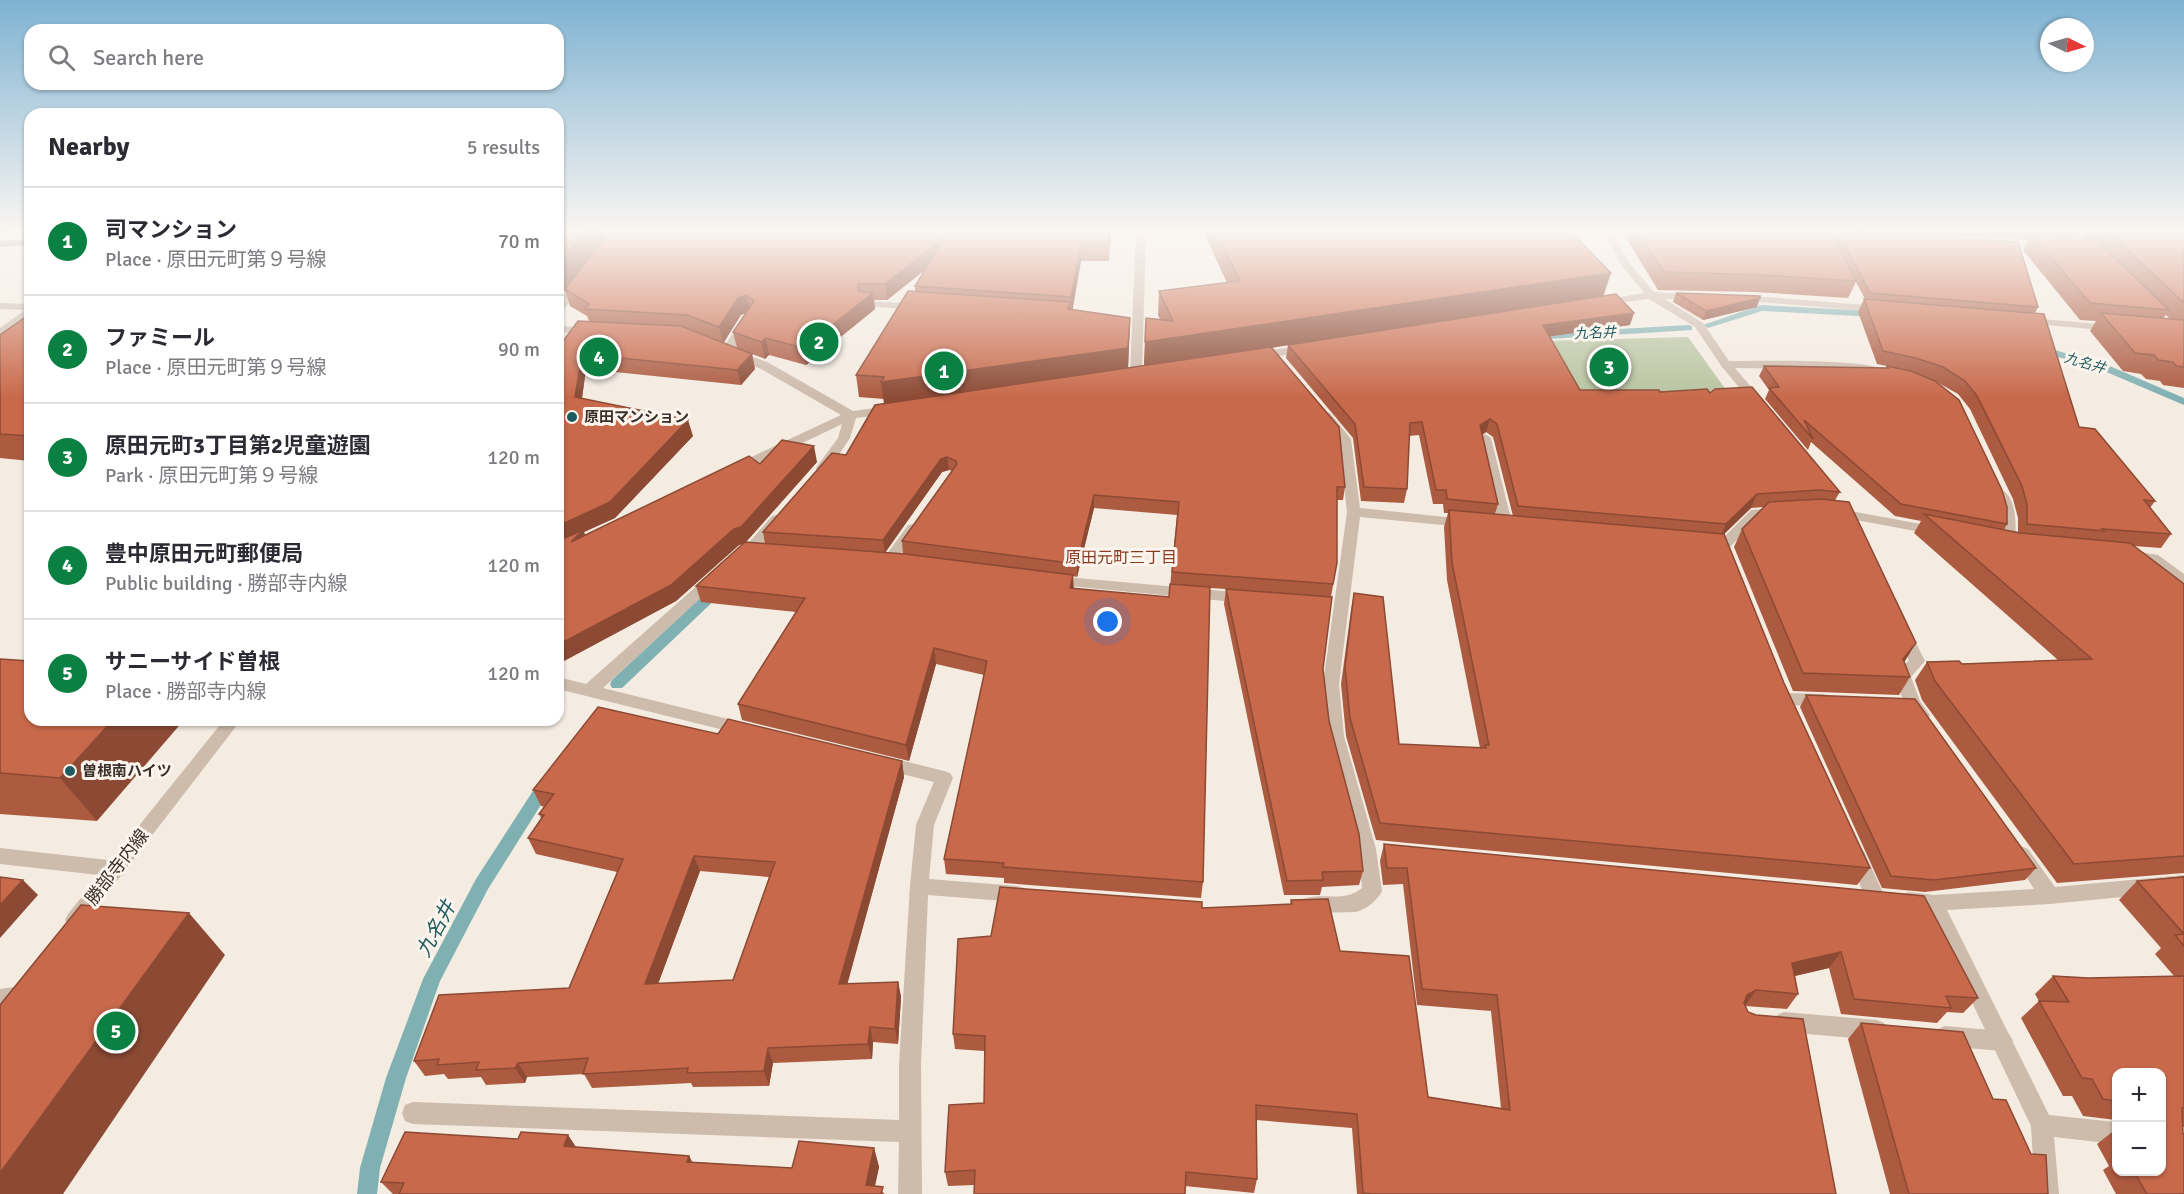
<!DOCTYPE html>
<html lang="en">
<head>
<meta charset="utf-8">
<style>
	body { margin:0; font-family:Signika,"Noto Sans JP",sans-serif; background:#f7f7f7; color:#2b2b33 }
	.controls { position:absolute; right:18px; bottom:18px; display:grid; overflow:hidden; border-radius:12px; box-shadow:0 2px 4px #0004 }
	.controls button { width:54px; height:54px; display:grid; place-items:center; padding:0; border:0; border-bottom:2px solid #e1e1e2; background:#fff; color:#2b2b33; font:30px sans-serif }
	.compass { position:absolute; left:2040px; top:18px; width:54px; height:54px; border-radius:50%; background:#fff; box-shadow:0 2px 4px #0004; rotate:95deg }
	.you { position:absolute; left:1108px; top:622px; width:21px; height:21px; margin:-15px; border:4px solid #fff; border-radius:50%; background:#1a73e8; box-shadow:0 0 0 9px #1a73e833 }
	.badge { display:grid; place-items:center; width:39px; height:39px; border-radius:50%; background:#0b8043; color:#fff; font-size:20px; font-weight:700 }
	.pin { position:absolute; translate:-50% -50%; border:3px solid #fff; box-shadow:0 2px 6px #0006 }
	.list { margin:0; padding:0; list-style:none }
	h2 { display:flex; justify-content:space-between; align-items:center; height:78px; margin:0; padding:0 24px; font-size:26px }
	h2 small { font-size:20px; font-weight:400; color:#7c7c81 }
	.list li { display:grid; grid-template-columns:39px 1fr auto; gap:18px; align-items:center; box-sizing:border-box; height:108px; padding:0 24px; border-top:2px solid #e1e1e2 }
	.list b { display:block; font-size:22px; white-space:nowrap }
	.list p { margin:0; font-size:20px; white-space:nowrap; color:#7c7c81 }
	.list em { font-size:20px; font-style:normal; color:#7c7c81 }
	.icon { flex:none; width:33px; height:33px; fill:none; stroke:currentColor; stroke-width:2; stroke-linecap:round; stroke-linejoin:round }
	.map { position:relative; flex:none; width:2184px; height:1194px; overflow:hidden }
	.search { position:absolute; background:#fff; box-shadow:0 2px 4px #0004; left:24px; top:24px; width:540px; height:66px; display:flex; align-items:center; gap:15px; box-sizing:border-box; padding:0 21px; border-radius:18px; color:#7c7c81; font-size:22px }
	.panel { position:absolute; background:#fff; box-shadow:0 2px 4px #0004; left:24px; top:108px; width:540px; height:618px; border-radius:18px }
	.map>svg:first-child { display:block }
</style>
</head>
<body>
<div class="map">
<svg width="2184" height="1194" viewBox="0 0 2184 1194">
	<rect width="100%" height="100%" fill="#f4ebe1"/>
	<path fill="#b8c4a0" d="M1688 337 1729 394 1517 391 1501 342Z"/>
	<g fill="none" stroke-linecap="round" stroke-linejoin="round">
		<g fill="#7fb0b2" fill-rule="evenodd">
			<path d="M1761 305 1874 311 1879 314 1874 317 1762 311 1708 328 1703 325Z"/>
			<path d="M1688 325 1692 326V330L1532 340 1527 337 1532 334Z"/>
			<path d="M2040 346 2105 364 2184 398V405L2097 368 2036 351 2035 349Z"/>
			<path d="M716 587 723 591 721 594 622 688H612L610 684 612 680 711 588Z"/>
			<path d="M546 778 552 780 554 784 488 889 440 981 406 1078 380 1168 377 1194H357L360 1168 386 1078 423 979 476 879 540 780Z"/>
		</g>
		<g fill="#cdbbac" fill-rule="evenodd">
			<path d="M866 301 918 304 924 307 918 310 862 306V302Z"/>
			<path d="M746 318 752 321 733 351 731 353H723L721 351 742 319Z"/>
			<path d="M913 524 920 528 918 531 894 564H884L882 561 884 558 908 525Z"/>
			<path d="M1784 1012 1877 1020 1884 1023 1887 1030 1884 1037 1877 1040 1784 1032 1777 1029 1774 1022 1777 1015Z"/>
			<path d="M1945 1026 2002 1031 2009 1034 2013 1041 2009 1048 2002 1051 1945 1046 1938 1043 1935 1036 1938 1029Z"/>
		</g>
		<g fill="#cdbbac" fill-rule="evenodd">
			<path d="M1136 230H1146L1142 375 1136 379 1130 375Z"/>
			<path d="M1601 230H1611L1631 265 1654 292 1697 295 1698 297 1693 300 1665 299 1703 323 1729 361C1756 361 1871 358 1886 371L1880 375 1842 370 1735 368 1764 402 1758 406 1754 405 1722 367 1695 327 1649 299 1597 305V301L1644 293 1622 266Z"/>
			<path d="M1741 295 1879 306 1885 309 1879 312 1737 300 1736 298Z"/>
			<path d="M0 303 30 304V317L0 336V328L25 310 0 309Z"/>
			<path d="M2029 318 2112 325 2118 328 2112 331 2025 323V319Z"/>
			<path d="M558 326 591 328 597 331 591 334 558 332Z"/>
			<path d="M1308 345 1312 346V350L1257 360 1251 356 1257 352Z"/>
			<path d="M735 350 769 363 853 411 889 406 895 410 889 414 856 418 850 438 828 471H818L816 468 838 438 842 424 742 472H732L730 469 732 466 841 415 761 369 731 356V352Z"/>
			<path d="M1326 412 1330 413 1351 439 1360 508 1464 519 1471 523 1464 527 1360 517 1339 684 1344 736 1376 849 1382 891C1377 901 1366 909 1356 912L1311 913 1304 911 1301 905 1304 899C1325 892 1344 903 1362 888L1358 849 1328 736 1323 684 1347 512 1339 439 1320 416Z"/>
			<path d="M1485 434 1491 438 1513 527 1506 531 1499 527 1479 438Z"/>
			<path d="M1999 489C2018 494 2016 529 2015 544L2008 549 2001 544 2003 517 1992 493Z"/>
			<path d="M1777 508 1782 509 1784 512 1782 515 1760 517 1729 548H1709L1702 543 1709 538 1721 540 1751 510Z"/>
			<path d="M1834 508 1937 527 1944 531 1937 535 1829 515 1827 512 1829 509Z"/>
			<path d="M777 515 784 519 782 522 755 553H745L743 550 745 547 772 516Z"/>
			<path d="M2130 550 2158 555 2184 574V586L2149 562 2125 558 2123 555Z"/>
			<path d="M713 574 720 579 718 582 603 688 744 723 750 725 752 729 750 733 744 735 558 689V677L586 684 708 576Z"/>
			<path d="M1054 576 1245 593 1253 598 1245 603 1049 584 1047 581 1049 578Z"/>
			<path d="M1904 628 1909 629 1925 661 1911 677 1920 701 1930 715 1928 719C1908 725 1900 690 1894 676L1909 660 1896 633 1899 629Z"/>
			<path d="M1785 693 1823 694 1829 696 1831 700 1829 704 1823 706 1785 705 1779 703 1777 699 1779 695Z"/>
			<path d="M884 756 944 771 950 773 953 778 934 825 929 879 1017 886 1024 888 1027 894 1024 900 1017 902 928 895 921 1065 922 1194H898L899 1142 413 1124 405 1121 402 1113 405 1105 413 1102 899 1120V1065L910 886 916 825 934 782 878 768 875 763 878 758Z"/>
			<path d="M2021 846 2028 849 2055 887 2184 875V891L2050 904 1947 910 2049 1115 2116 1122V1144L2054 1137 2059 1194H2035L2031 1126 1928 910 1902 906 1899 900 1902 894 1909 892 1934 895 2034 889 2012 854 2014 849Z"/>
			<path d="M0 848 117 861 124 863 126 869 124 875 117 877 0 864Z"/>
			<path d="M1857 848 1864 851 1866 856 1885 897 1882 903 1875 905 1868 903 1865 897 1848 856 1850 851Z"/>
			<path d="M14 987 21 989 24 996 21 1003 0 1007V989Z"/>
		</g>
		<g fill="#cdbbac" fill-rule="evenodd">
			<path d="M578 281 583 284 562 312 558 313V303L574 282Z"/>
			<path d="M224 720H241L82 926 75 928 68 926 65 920 68 914Z"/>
		</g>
		<path fill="#7d675c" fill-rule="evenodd" d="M30 239V245L0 247V241Z"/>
		<path fill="#5c4a42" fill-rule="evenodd" d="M0 230H18L0 235Z"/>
	</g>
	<g fill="#ac5a40" fill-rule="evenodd">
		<path d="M604 230 606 238 612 230H1111L1109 261H1081L1072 310 1130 318 1128 368 1144 366 1146 318 1160 320 1158 315 1159 291 1227 283 1203 230H1569L1603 296 1630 325 1549 336 1580 390 1710 393 1840 492 1835 500 1910 677 1899 695 1793 691 1734 547 1742 529 1764 507 1751 508 1724 534 1784 683 1870 868 1857 885 1376 840 1346 736 1341 684 1351 610 1354 593 1399 744 1480 748 1447 580 1444 527 1448 513H1444L1443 504H1433L1419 435 1409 436 1407 489 1404 503 1361 501 1353 438 1286 358 1288 345 1272 348 1345 487 1343 500H1337V563L1331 597 1323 669 1329 721 1363 871 1359 885 1322 887 1320 895H1284L1224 604 1226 589 1210 588 1203 882 1201 898 1004 883V878L946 874 944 859 984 675 936 664 909 761 742 720 738 704 796 612 701 602 696 586 743 544 739 545 676 601 562 662 561 660 558 662V348L589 321 587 316 570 306 565 290 558 299ZM925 270 915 286V291L856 375 859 397 884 399V403L846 455 763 532 765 544 746 542 817 462 760 464 585 536 584 532 615 518 693 436 582 398 586 369 741 385 755 369 752 354 765 359 769 355 806 365 875 309 874 300H887ZM746 313 733 332 737 348 723 343 741 315ZM1486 432 1493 437 1513 516 1495 514 1498 504 1482 435ZM949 470 952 471 902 541 903 554 885 552 942 472ZM1094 508 1177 515 1169 597 1073 589V576L1077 577Z"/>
		<path d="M1621 230H1830L1834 238 1837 230 2038 307 2035 313 2079 427 2155 501 2150 508 2171 534 2161 548 2134 546 2184 584V873L2057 883 1922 700 1915 680 1927 662 1962 664 2058 660 1914 533 1921 521 1895 516 1811 442 1808 450 1765 399 1769 390 1759 376 1764 366 1886 368 1887 366 1877 364 1858 312 1864 299H1865L1856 282 1848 298 1755 292 1658 290ZM1935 381 1958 394 1970 409 2013 499 2018 518V532L2004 530 2007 524Z"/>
		<path d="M1851 230H2184V388L2163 385 2160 381 2146 379 2141 374 2123 371 2090 331 2096 321 2080 320 2023 250 2028 240 2013 239 2012 237 2010 239ZM2081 231 2087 238 2077 237ZM2166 315 2170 319 2163 318Z"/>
		<path d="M1676 293 1757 307 1703 320 1673 302Z"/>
		<path d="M30 314V461L0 458V335Z"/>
		<path d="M0 659 97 821 0 814Z"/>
		<path d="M1806 695 2036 868 2025 880 1925 892 1882 888 1800 707Z"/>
		<path d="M718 734 902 761 904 777 847 984 898 982 901 997 898 1044 873 1042 872 1059 773 1063 769 1086 693 1087 691 1083 592 1088 584 1074 527 1077 525 1083 486 1085 481 1077 448 1079 444 1074 425 1076 414 1061 569 988 617 872 536 854 528 838 541 818 539 814 545 807 541 806 533 790ZM700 871 769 877 733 980 658 984Z"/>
		<path d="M1384 844 1924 896 1978 998 1963 1013 1947 1012 1937 1023 1841 1014 1829 968 1795 976 1798 994 1787 1009 1745 1006 1836 1194H1357L1352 1128 1256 1120 1257 1179 1254 1193 1185 1186 974 1185 948 1186 945 1172 984 1103V1051L955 1049 953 1034 991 936 1202 908 1290 904 1291 900 1340 951 1428 1097 1501 1108 1491 1011 1417 1005 1403 884 1383 885 1380 861Z"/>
		<path d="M2184 876V1127H2183L2184 1194H2116L2103 1170 2109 1166 2097 1144 2116 1129V1172H2162V1072H2116V1120L2083 1116 2072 1096H2063L2021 1018 2039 1001 2035 994 2053 976 2088 978 2174 976 2155 954 2161 948 2119 900 2137 881Z"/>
		<path d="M1861 1023 1993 1099 2048 1194H1890L1848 1039Z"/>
		<path d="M568 1135 576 1147 689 1156 692 1162 792 1168 874 1148 879 1167 875 1186 885 1194H393L381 1182 518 1139Z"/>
	</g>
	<g fill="#8c4a34">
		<path d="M586 230H604L606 238 558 299V264Z"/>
		<path d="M946 236 947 252 887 300 885 284Z"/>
		<path d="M1081 245V261L1072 313 1071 297Z"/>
		<path d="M1611 273 1603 297 1144 367 1145 342Z"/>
		<path d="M858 284 860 303 873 293 875 309 806 365 803 348 858 291Z"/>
		<path d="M747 295 750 311 741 315 723 344 719 327 738 298Z"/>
		<path d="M1760 298 1757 307 1703 320 1706 311Z"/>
		<path d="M1634 313 1630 325 1539 338 1543 325Z"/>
		<path d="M1130 318 1128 370 884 404 881 382Z"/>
		<path d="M766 338 769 355 765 359 761 342Z"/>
		<path d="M582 354 586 369 580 412 575 397Z"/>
		<path d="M752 354 755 369 741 385 737 370Z"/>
		<path d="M1490 419 1486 432 1477 438 1480 425Z"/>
		<path d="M688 420 693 436 615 518 584 532 589 546 558 545V526Z"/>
		<path d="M814 446 817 462 745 543 739 545 676 601 562 662 558 651V645Z"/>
		<path d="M947 457 949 470 942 472 885 553 883 540 941 459Z"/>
		<path d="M1757 494 1751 508 1720 538 1726 524Z"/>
		<path d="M1094 495V508L1077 577V564Z"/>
		<path d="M1073 575 1074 591 1070 588Z"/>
		<path d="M1916 643 1905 661 1892 677 1903 659Z"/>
		<path d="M934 648 936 664 909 761 906 745Z"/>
		<path d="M558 654 561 660 558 662Z"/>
		<path d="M113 720H184L97 821 60 778Z"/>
		<path d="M902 761 904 777 843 1000 839 984Z"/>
		<path d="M694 856 700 871 652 1000 645 984Z"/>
		<path d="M23 880 38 895 0 938V905Z"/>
		<path d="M189 913 225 955 63 1194H0V1173Z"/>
		<path d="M1841 952 1829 968 1781 979 1792 963Z"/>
		<path d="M898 982 901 997 898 1044 895 1029Z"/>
		<path d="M1756 990 1745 1006 1736 1010 1747 995Z"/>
		<path d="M870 1027 873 1042 872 1059 868 1044Z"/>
		<path d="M768 1048 773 1063 769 1086 764 1071Z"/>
		<path d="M518 1063 527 1077 525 1083 515 1068Z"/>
		<path d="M568 1135 580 1154 564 1146Z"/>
		<path d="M874 1148 879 1167 873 1194 866 1185Z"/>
		<path d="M689 1156 699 1174 687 1162Z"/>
	</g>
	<g fill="#c8694b" stroke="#8c4a34" stroke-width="1.5" fill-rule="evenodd">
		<path d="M558 230H586L558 264Z"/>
		<path d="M612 230H1110V245H1081L1071 297 915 286 946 236 885 284H858V291L873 293 803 348 766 338 761 342 733 332 754 301 747 295 738 298 719 327 687 315 585 309 589 304 565 289Z"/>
		<path d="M1215 230H1569L1611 273 1145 342 1146 318 1173 321 1159 291 1240 281Z"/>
		<path d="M1637 230H1830L1856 281 1762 275 1664 272Z"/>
		<path d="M1837 230 2018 242 2038 307 1870 293Z"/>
		<path d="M2107 230H2184V303Z"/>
		<path d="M2031 234 2094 238 2169 310 2090 303Z"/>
		<path d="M908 291 1070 302 1068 309 1130 318 1128 348 881 382 884 377 856 375Z"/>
		<path d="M1676 293 1760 296V298L1706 311Z"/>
		<path d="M1616 294 1634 313 1543 325 1580 390H1659L1660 392 1707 389 1710 393 1715 389 1752 387 1840 492 1819 490 1757 494 1726 524 1518 506 1497 424 1490 419 1480 425 1498 504 1447 499 1446 490H1436L1422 422 1410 423 1407 489 1364 487 1355 424 1288 345Z"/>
		<path d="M1864 299 2044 314 2079 427 2095 429 2155 501 2144 500 2171 534 2102 529 2105 531 2027 524V504L2022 486 1977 396 1965 381 1943 367 1916 358 1883 351Z"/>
		<path d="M2101 313 2184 320V367L2176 366 2173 362 2158 360 2154 355 2135 353Z"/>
		<path d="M30 314V436L0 434V335Z"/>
		<path d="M578 321 681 326 752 354 737 370 582 354 575 397 688 420 610 502 558 526V348Z"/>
		<path d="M1271 347 1339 427 1345 487H1337V563L1333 584 1172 572 1179 502 1094 495 1077 564 902 541 957 464 956 461 947 457 941 459 883 540 763 532 832 453 846 455 875 405Z"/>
		<path d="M1764 366 1888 368 1887 366 1911 371 1935 381 1959 400 2002 490 2007 507V524L1901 504 1804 420 1813 439 1769 388 1779 387Z"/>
		<path d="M782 440 814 446 741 527 734 529 671 585 558 645V541L583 530 571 542 749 456 760 464Z"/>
		<path d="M1821 499 1849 502 1916 643 1903 659 1910 677 1803 673 1742 529 1769 502Z"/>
		<path d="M1449 510 1724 534 1784 683 1870 868 1380 823 1350 718 1345 667 1354 593 1383 597 1399 744 1486 748 1485 745H1489L1452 563Z"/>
		<path d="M1924 514 2020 533 2130 543 2184 584V856L2074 864 1935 681 1927 662 1959 661 1962 664 2092 659Z"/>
		<path d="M745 542 905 554 1073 575 1070 588 1169 597 1170 584 1210 587 1203 882 1003 867 1004 863 944 859 987 661 934 648 906 745 738 704 805 598 696 586Z"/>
		<path d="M1226 589 1332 597 1323 669 1329 721 1359 834 1363 871 1322 872 1323 880 1287 881Z"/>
		<path d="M0 659 30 661V720H113L60 778 0 773Z"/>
		<path d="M1806 695 1915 699 2036 868 1934 880 1891 876Z"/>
		<path d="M598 707 718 734 728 719 902 761 839 984 898 982 895 1029 870 1027 868 1044 768 1048 764 1071 687 1073 688 1068 583 1074 588 1058 518 1063 515 1068 476 1070 479 1062 437 1065 439 1059 414 1061 439 995 569 988 623 859 528 838 544 815 539 814 554 794 533 790ZM694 856 775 862 733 980 645 984Z"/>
		<path d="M1384 844 1924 896 1978 998 1946 996 1951 1008 1854 999 1841 952 1792 963 1798 994 1756 990 1747 995 1744 1003 1748 1012 1756 1015 1803 1019 1836 1194H1371L1363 1193 1357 1114 1256 1105 1257 1179 1186 1172 1185 1194H974L975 1170 945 1172 949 1105 984 1103 985 1036 953 1034 958 939 991 936 1000 887 1202 902V908L1292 904 1291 900 1328 899 1340 951 1409 956 1428 1097 1510 1110 1497 995 1422 989 1407 868H1387Z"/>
		<path d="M0 877 23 880 0 905Z"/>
		<path d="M2184 877V946L2175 935 2184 934 2137 881Z"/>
		<path d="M81 905 189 913 0 1173V1005Z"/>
		<path d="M2053 976 2088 978 2184 976V1108H2182L2183 1134H2184V1194H2147L2134 1172H2162V1072H2116V1101L2103 1099 2092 1079 2082 1078 2039 1001 2069 1002Z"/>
		<path d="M1861 1023 1963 1032 1993 1099 2006 1100 2031 1154 2046 1155 2048 1194H1909Z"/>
		<path d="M405 1132 518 1139 521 1132 568 1135 564 1146 689 1156 687 1162 792 1168 799 1141 874 1148 866 1185 883 1187 881 1194H399L404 1183 381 1182Z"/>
	</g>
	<linearGradient id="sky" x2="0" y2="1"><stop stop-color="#7eb2d2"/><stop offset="0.58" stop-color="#faf6f2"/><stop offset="1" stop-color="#faf6f2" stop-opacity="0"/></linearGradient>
	<rect width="2184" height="398" fill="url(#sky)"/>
	<g fill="#1f5a5e" stroke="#fbf5ee" stroke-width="2">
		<circle cx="572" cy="417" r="6"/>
		<circle cx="70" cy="771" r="6"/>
	</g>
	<g text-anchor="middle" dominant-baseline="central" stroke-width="6" stroke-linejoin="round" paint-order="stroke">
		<g font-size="14" font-style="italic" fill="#1f5a5e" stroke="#fbf5ee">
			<text transform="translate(1595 333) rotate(-3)">九名井</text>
			<text transform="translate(2085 363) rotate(16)">九名井</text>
		</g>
		<g font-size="15" font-weight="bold" fill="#3b302b" stroke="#fbf5ee" text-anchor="start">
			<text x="584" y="417">原田マンション</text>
			<text x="82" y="771">曽根南ハイツ</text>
		</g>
		<g font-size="16" fill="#8c3b22" stroke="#fbf5ee">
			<text x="1121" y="558">原田元町三丁目</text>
		</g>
		<g font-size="18" fill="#3b302b" stroke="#fbf5ee">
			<text transform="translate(117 867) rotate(-52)">勝部寺内線</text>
		</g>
		<g font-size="20" font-style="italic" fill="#1f5a5e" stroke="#fbf5ee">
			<text transform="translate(436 929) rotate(-62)">九名井</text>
		</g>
	</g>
</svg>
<div class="controls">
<button>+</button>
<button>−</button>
</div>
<svg class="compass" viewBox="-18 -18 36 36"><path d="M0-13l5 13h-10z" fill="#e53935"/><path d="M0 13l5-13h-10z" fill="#7c7c81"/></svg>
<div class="you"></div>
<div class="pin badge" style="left:944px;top:371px">1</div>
<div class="pin badge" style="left:819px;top:342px">2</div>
<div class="pin badge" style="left:1609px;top:367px">3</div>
<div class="pin badge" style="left:599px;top:357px">4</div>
<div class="pin badge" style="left:116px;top:1031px">5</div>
<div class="search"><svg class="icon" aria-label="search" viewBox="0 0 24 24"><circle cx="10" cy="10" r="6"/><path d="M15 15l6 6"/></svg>Search here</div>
<section class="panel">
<h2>Nearby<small>5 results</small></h2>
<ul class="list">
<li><span class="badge">1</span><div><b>司マンション</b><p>Place · 原田元町第９号線</p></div><em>70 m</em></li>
<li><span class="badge">2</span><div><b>ファミール</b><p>Place · 原田元町第９号線</p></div><em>90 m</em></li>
<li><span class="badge">3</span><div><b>原田元町3丁目第2児童遊園</b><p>Park · 原田元町第９号線</p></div><em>120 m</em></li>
<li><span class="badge">4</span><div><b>豊中原田元町郵便局</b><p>Public building · 勝部寺内線</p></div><em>120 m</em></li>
<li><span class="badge">5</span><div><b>サニーサイド曽根</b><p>Place · 勝部寺内線</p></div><em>120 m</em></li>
</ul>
</section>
</div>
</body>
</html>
